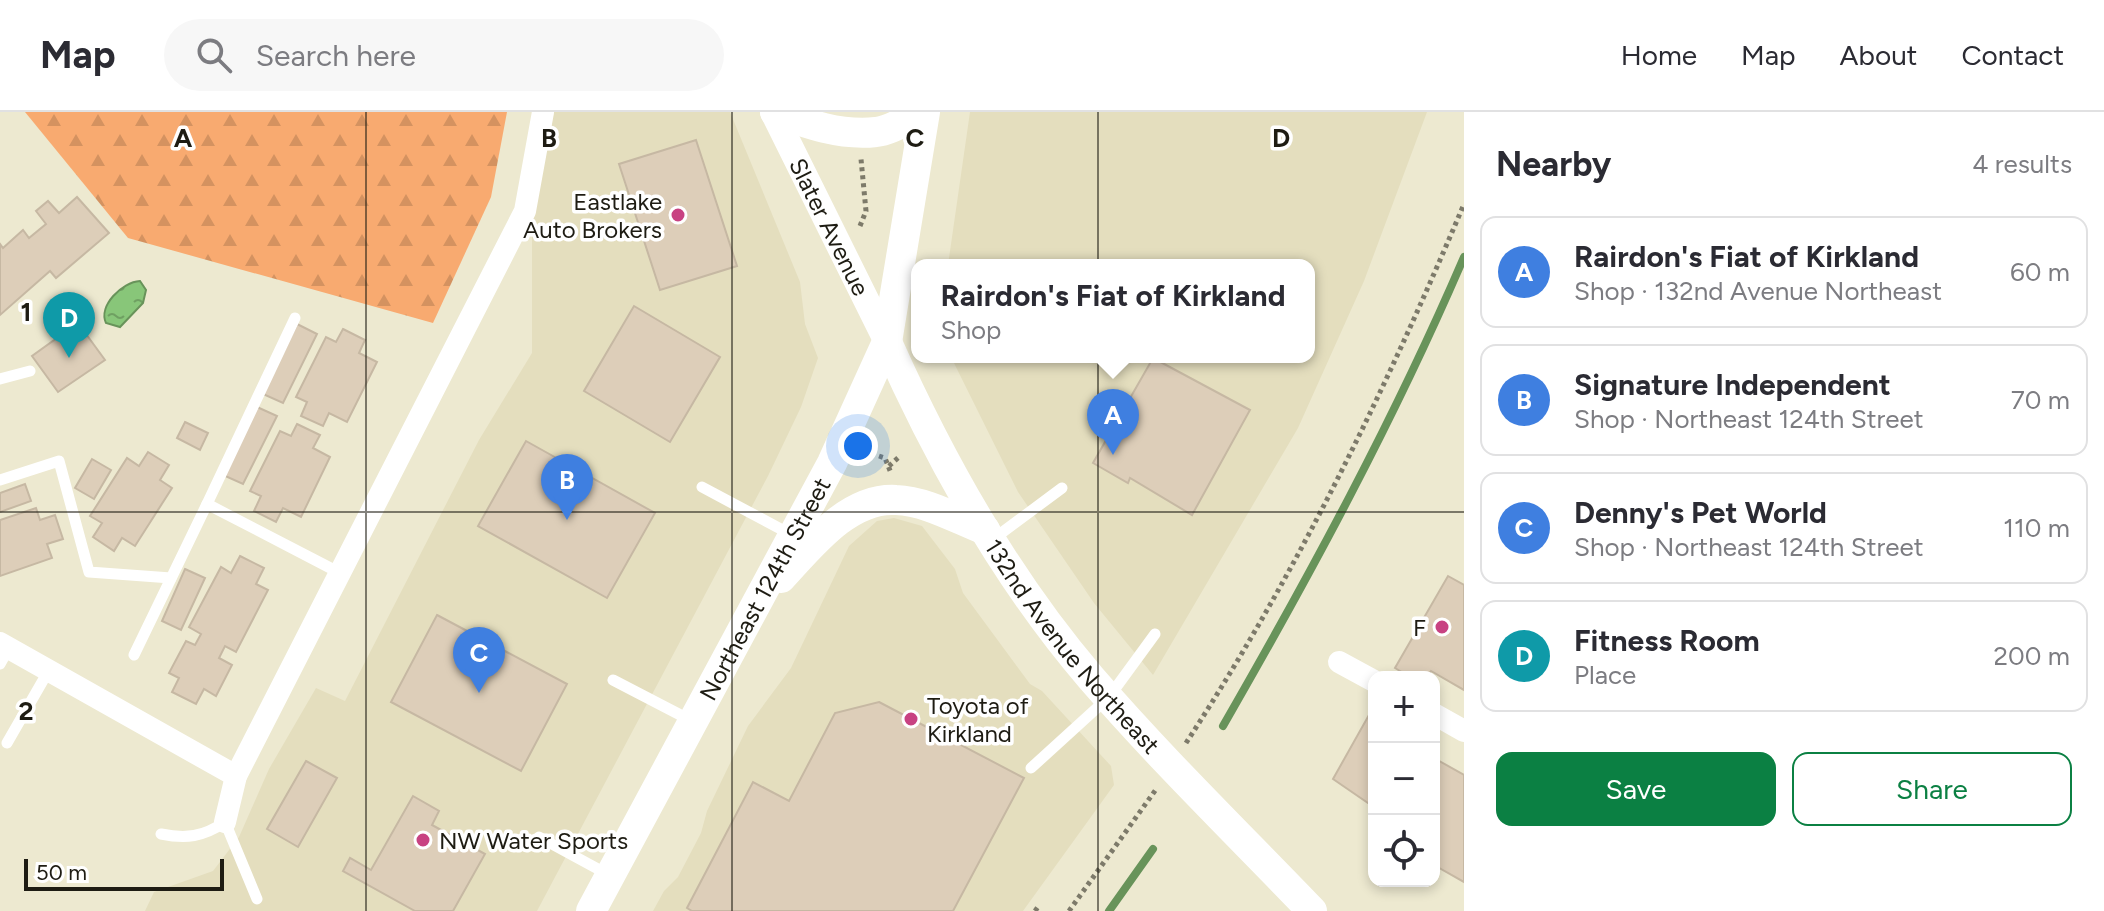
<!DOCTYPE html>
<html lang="en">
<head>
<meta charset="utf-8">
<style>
	body { margin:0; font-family:Figtree,sans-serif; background:#f7f7f7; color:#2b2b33 }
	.controls { position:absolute; right:24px; bottom:24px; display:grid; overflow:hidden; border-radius:16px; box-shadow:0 4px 12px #0003 }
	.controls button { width:72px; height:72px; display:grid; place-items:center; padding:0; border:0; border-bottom:2px solid #e1e1e2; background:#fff; color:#2b2b33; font:40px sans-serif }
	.scale { position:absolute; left:24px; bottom:20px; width:200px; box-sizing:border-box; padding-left:8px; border:4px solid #1e1c13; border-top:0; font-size:22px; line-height:28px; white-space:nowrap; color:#1e1c13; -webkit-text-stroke:6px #fff; paint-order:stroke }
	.you { position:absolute; left:858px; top:334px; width:28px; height:28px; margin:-20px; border:6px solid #fff; border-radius:50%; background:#1a73e8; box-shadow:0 0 0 12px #1a73e833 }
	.badge { display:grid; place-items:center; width:52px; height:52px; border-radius:50%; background:#0b8043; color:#fff; font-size:26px; font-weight:700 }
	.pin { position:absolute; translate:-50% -66px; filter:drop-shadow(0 2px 4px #0008) }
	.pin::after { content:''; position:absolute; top:42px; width:28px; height:24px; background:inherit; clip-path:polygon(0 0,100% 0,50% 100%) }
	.popup { position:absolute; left:911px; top:147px; width:404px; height:104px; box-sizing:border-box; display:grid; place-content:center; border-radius:16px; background:#fff; filter:drop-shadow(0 2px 6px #0005); font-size:26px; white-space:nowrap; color:#7c7c81 }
	.popup b { font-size:30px; color:#2b2b33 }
	.popup::after { content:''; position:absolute; left:50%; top:100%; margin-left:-16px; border:16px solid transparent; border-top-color:#fff }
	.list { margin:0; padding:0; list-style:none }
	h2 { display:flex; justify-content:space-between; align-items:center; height:104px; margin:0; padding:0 32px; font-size:34px }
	h2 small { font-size:26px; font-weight:400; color:#7c7c81 }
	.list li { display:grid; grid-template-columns:52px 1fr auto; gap:24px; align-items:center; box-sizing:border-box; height:112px; margin:0 16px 16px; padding:0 16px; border:2px solid #e1e1e2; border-radius:16px }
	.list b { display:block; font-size:30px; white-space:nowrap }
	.list p { margin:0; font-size:26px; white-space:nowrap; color:#7c7c81 }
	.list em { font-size:26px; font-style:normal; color:#7c7c81 }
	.actions { display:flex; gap:16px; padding:24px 32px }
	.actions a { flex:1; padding:18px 0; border:2px solid #0b8043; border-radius:16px; text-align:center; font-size:28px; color:#0b8043 }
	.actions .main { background:#0b8043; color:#fff }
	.icon { flex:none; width:44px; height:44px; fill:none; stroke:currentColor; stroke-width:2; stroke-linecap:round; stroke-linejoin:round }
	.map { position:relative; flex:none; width:1464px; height:799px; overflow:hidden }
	header { display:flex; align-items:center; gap:48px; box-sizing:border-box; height:112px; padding:0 40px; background:#fff; border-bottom:2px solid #e1e1e2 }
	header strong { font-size:38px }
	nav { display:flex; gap:44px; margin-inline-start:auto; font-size:28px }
	.search { width:560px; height:72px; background:#f7f7f7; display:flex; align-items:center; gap:20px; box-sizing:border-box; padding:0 28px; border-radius:44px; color:#7c7c81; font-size:30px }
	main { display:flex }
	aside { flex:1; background:#fff }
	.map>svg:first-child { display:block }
</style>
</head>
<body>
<header>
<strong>Map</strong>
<div class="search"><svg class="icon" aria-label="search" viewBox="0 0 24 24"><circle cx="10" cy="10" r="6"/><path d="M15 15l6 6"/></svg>Search here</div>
<nav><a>Home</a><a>Map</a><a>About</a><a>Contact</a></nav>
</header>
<main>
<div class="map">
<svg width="1464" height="799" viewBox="0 0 1464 799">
	<defs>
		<pattern id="forest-firs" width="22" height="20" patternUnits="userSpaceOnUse" patternTransform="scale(2)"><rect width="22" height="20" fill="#f8aa70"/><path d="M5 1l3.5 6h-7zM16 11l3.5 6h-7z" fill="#d49260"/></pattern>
		<pattern id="water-ripples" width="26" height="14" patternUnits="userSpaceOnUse" patternTransform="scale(2)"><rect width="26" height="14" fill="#88c679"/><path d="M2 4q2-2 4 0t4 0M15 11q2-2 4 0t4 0" fill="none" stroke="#6fa062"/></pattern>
	</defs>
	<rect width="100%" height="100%" fill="#ede9d0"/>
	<g fill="#e4debe">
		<path d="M554 0H730L800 170 805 212 818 246 801 295 768 364 537 799H145L154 780 213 759 239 725 269 657 316 576 345 589 479 328 532 241V109Z"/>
		<path d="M970 0H1427L1364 169 1298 316 1153 563 1094 491 1018 380 951 245H1309V153H948Z"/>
		<path d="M894 406 922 414 955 457 963 481 1030 572 1042 579 1111 654 1114 673 1023 799H653L664 779 678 765 701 721 707 699 748 614 791 556 849 434 877 409Z"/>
	</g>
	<path fill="url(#forest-firs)" d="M25 0H507L491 85 433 211 128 126Z"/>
	<path fill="url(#water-ripples)" stroke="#68935a" stroke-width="2" d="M140 169 146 178 143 191 120 215 106 211C98 194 122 170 140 169Z"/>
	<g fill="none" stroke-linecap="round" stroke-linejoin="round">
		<g stroke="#68935a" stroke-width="8">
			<path d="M1223 614C1311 461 1394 308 1464 145"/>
			<path d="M1109 799 1153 737"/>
		</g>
	</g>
	<g fill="#ddceb9" stroke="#c6b8a3" stroke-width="2">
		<path d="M696 28 737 154 660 178 619 52Z"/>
		<path d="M77 85 109 121 56 166 50 159 0 203V132L3 136 23 118 29 126 46 112 36 99 48 89 59 101Z"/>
		<path d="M634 194 720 245 670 330 584 279Z"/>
		<path d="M78 211 105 248 58 280 32 244Z"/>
		<path d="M297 212 317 222 283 291 263 282Z"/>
		<path d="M343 217 365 228 359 241 377 250 347 310 329 301 323 314 301 304 307 290 296 285 326 225 336 230Z"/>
		<path d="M1153 246 1250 298 1192 403 1130 366 1128 371 1093 351Z"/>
		<path d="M257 295 277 304 243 372 223 363Z"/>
		<path d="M185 310 208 321 200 338 177 326Z"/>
		<path d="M297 312 320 323 313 336 330 345 301 405 283 396 276 410 254 399 261 384 250 379 280 319 291 324Z"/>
		<path d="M526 329 655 401 607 486 478 414Z"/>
		<path d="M148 340 169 353 160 368 172 376 135 434 122 426 114 439 93 425 102 411 90 404 127 346 139 354Z"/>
		<path d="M92 347 111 358 94 387 75 376Z"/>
		<path d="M25 372 31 389 0 400V381Z"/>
		<path d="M36 396 40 408 55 403 63 427 47 432 52 446 0 464V408Z"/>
		<path d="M240 444 264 456 256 472 268 478 236 540 225 534 219 546 232 553 216 584 204 577 196 592 172 580 179 566 169 561 186 529 195 533 201 522 189 515 221 455 231 461Z"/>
		<path d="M185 457 205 466 181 518 162 509Z"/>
		<path d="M1448 464 1464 473V578L1431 559 1427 565H1410L1395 556Z"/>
		<path d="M437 503 567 572 521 659 391 590Z"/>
		<path d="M879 590 1024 666 953 799H692L687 796 753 670 789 689 835 601Z"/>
		<path d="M1374 594V691H1368L1333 667Z"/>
		<path d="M1434 646 1464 663V770L1434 753Z"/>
		<path d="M306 649 337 666 298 735 267 717Z"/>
		<path d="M413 684 439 699 432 713 485 742 453 799H415L343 759 350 746 371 758Z"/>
	</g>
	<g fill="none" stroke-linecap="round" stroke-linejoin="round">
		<g stroke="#7d7a6a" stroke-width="5" stroke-dasharray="4 4" stroke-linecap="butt">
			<path d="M860 114 866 99 861 47"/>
			<path d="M879 344 885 346 891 361"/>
			<path d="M889 354 899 345"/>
			<path d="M1186 631C1297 461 1385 279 1464 92"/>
			<path d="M1035 799 1038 795"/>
			<path d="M1069 799 1157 676"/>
		</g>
		<g stroke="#fff" stroke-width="11">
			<path d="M0 267 30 259"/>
			<path d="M0 368 59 349 89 460 171 466"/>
			<path d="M702 375 792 423"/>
			<path d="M207 392 295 206"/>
			<path d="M992 428 1062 376"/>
			<path d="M134 543 207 392 340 461"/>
			<path d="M0 552 9 536"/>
			<path d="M613 568 692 609"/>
			<path d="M7 631 49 558"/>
			<path d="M1031 656 1109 585 1155 522"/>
			<path d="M161 722C186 727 203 725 225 710L257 787"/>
			<path d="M539 725 609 763"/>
		</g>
		<g stroke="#fff" stroke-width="22">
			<path d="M0 531 236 664"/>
			<path d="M1339 550 1374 569"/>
			<path d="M1434 602 1464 619"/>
			<path d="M225 710 236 664 525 99 543 0"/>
		</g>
		<path stroke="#fff" stroke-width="26" id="s1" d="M773 0 887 230"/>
		<g stroke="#fff" stroke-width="30">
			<path d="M775 0C807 12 841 24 876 20 891 19 909 6 923 0"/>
			<path id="s2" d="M887 230C940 349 1005 466 1091 566 1161 647 1238 722 1312 799"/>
			<path d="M781 466C810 435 848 385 896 388 926 389 957 407 985 418"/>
			<path id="s3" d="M591 799 832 351 887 230 925 0"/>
		</g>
	</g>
	<path fill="none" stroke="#1e1c13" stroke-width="2" stroke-opacity="0.55" d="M366 0V799M732 0V799M1098 0V799M0 400H1464"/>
	<g fill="#c84282" stroke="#fff" stroke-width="3">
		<circle cx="678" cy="103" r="8"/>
		<circle cx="1442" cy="515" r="8"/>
		<circle cx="911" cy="607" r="8"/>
		<circle cx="423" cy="728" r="8"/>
	</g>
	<g text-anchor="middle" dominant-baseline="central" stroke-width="7" stroke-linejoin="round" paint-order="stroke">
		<g font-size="24" fill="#1e1c13" stroke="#fff" text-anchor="end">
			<text x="662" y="89">Eastlake<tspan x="662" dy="28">Auto Brokers</tspan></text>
			<text x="1426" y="515">F</text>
			<text x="927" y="593" text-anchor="start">Toyota of<tspan x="927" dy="28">Kirkland</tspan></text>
			<text x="439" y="728" text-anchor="start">NW Water Sports</text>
		</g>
		<g font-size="24" fill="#1e1c13" stroke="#fff">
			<text stroke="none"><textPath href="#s1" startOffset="128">Slater Avenue</textPath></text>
			<text stroke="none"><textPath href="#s3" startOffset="366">Northeast 124th Street</textPath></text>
			<text stroke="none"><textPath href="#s2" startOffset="358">132nd Avenue Northeast</textPath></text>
		</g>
	</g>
	<g font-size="26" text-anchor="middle" font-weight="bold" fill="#1e1c13" stroke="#fff" stroke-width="7" stroke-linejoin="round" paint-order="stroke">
		<text x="183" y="35">A</text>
		<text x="549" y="35">B</text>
		<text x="915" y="35">C</text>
		<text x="1281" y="35">D</text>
		<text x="26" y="209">1</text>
		<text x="26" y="608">2</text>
	</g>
</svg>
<div class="controls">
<button>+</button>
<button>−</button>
<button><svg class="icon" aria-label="locate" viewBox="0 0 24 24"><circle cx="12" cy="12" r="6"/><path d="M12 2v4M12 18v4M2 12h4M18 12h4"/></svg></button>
</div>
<div class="scale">50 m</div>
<div class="you"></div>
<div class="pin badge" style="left:1113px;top:343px;background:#3f7fe0">A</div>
<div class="popup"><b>Rairdon's Fiat of Kirkland</b>Shop</div>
<div class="pin badge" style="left:567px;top:408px;background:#3f7fe0">B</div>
<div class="pin badge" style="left:479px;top:581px;background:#3f7fe0">C</div>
<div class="pin badge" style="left:69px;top:246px;background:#0f9aa8">D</div>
</div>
<aside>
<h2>Nearby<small>4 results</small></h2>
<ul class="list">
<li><span class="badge" style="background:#3f7fe0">A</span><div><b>Rairdon's Fiat of Kirkland</b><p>Shop · 132nd Avenue Northeast</p></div><em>60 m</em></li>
<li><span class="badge" style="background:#3f7fe0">B</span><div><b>Signature Independent</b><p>Shop · Northeast 124th Street</p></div><em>70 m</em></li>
<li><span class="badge" style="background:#3f7fe0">C</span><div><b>Denny's Pet World</b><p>Shop · Northeast 124th Street</p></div><em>110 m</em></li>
<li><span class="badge" style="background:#0f9aa8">D</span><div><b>Fitness Room</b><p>Place</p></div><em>200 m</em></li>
</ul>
<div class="actions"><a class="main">Save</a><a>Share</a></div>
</aside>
</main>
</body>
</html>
